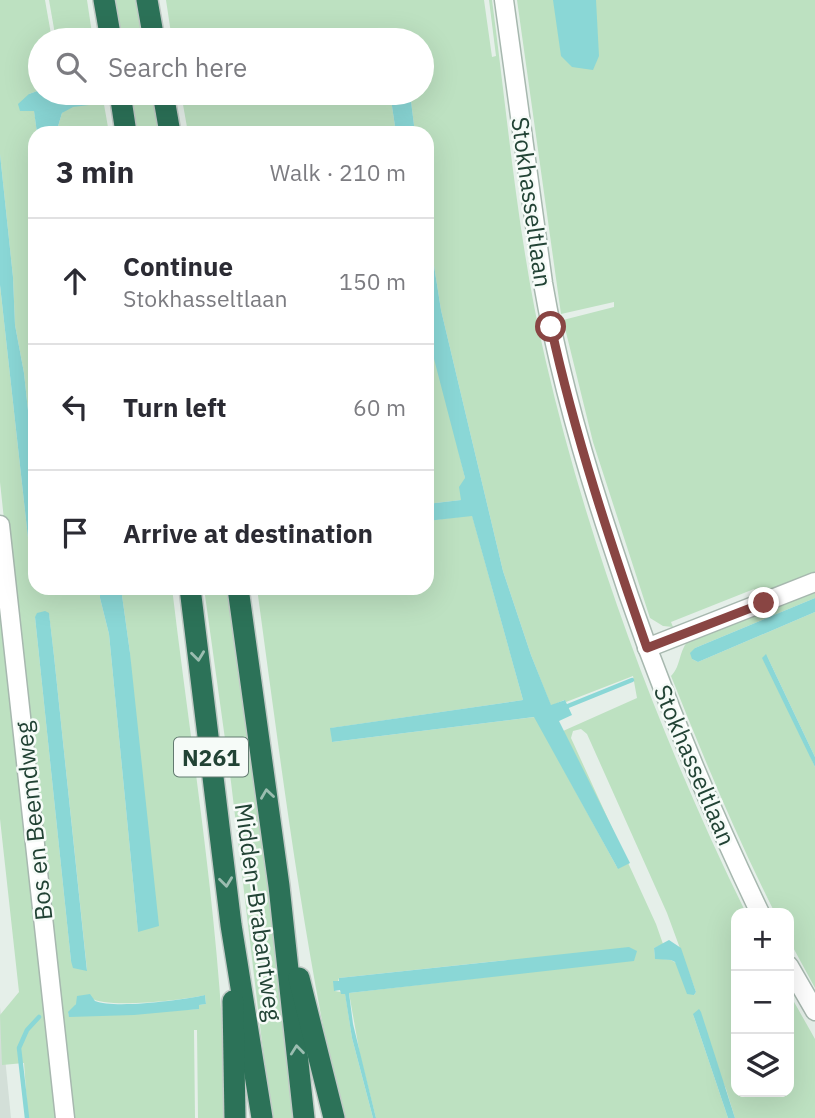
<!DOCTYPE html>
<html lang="en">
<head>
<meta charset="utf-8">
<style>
	body { margin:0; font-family:"IBM Plex Sans",sans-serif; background:#f7f7f7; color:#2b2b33 }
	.controls { position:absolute; right:21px; bottom:21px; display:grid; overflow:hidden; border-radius:14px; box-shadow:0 7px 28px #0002 }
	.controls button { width:63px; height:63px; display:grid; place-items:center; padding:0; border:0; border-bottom:2px solid #e1e1e2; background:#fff; color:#2b2b33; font:35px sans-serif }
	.stop { position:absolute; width:21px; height:21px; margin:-16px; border:5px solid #894543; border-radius:50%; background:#fff }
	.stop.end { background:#894543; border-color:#fff; box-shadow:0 2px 7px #0008 }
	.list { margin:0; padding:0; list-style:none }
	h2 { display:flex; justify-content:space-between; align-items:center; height:91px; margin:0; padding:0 28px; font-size:30px }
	h2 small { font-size:23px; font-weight:400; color:#7c7c81 }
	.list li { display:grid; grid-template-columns:46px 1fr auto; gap:21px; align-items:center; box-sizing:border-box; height:126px; padding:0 28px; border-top:2px solid #e1e1e2 }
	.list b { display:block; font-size:26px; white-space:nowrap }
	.list p { margin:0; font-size:23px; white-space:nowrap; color:#7c7c81 }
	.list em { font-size:23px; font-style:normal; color:#7c7c81 }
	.icon { flex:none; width:38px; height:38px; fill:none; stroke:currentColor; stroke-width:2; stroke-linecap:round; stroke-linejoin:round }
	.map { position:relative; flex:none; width:815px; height:1118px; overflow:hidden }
	.search { position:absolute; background:#fff; box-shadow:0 7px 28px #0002; left:28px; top:28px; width:406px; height:77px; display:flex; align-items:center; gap:18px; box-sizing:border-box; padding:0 24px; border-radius:38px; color:#7c7c81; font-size:26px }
	.panel { position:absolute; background:#fff; box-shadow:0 7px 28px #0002; left:28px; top:126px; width:406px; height:469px; border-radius:21px }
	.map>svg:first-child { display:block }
</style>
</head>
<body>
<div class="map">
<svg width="815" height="1118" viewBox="0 0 815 1118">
	<rect width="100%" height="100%" fill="#e5efe9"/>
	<path fill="#d3dfd8" d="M0 1007 11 1118H0Z"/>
	<g fill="#bde1c1" fill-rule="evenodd">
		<path d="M0 0H45L52 40H40V90L29 94 34 110 37 133H35V476L24 373 15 325 13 277 0 154Z"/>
		<path d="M49 0H87L93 40H56Z"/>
		<path d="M114 0H138L145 40H121Z"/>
		<path d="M166 0H484L492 57 496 56 489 0H492C508 120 518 243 546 362 589 548 662 742 746 913H736V1092H789V993L815 1039V1118H735L726 1089 693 1014 728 1118H376L360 1055 349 993 634 960H507L339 978 335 991 345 993 352 1038 373 1118H342C303 943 281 765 257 588H427V521L472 515 523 700 331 728 332 742 535 717 618 869 563 731 637 698 633 676 566 702 564 700 551 706 531 655 503 571 441 310 427 221V133H415L410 93H422V40H172ZM581 729 587 734 667 913 696 992 694 995 676 963 671 960 655 958 654 948 663 944 656 924 571 738 573 731Z"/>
		<path d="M517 0H815V579L759 601 754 589 671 622 673 627 663 626 650 618 593 442 563 320 614 307V302L561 314Z"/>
		<path d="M82 93H102L109 133H56L62 113 87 95Z"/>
		<path d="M130 93H154L160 133H136Z"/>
		<path d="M181 93H390L396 133H188Z"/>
		<path d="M0 285 31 565 35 571V588H100V598L109 634 138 932 130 653 121 588H172C193 764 223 940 226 1118H198L197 1030H194L195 1118H68L0 482ZM49 614 54 656 87 970 71 961 35 617ZM205 995 206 1004 198 1005 199 1009 69 1016 68 1012H72L76 1004 91 998C106 1009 185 1000 205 995Z"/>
		<path d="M427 317 465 478 461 500 427 504Z"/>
		<path d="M0 570 59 1118H28L24 1063 2 1065 0 1015 19 992 0 819Z"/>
		<path d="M815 587V598L695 648 692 659 698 662 815 612V757L766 654 815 767V988L789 940V913H775C736 836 703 756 671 676 682 665 678 650 690 639Z"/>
		<path d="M204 588H229L258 802 295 1118H271L231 782Z"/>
	</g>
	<g fill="#8ad7d6">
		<path d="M553 0H596L599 56 593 70 572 67 561 56Z"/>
		<path d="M40 90V93H83L87 95 89 105 73 107 62 113 56 133H37L34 111H20L18 104 29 94Z"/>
		<path d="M390 93H410L415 133H396Z"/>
		<path d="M0 154 13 277 15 325 24 373 35 476V571L31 565 0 285Z"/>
		<path d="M427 221 441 310 503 571 531 655 551 705 565 700 572 715 559 721 630 863 618 869 534 717 332 742 330 728 523 700 472 516 427 521V504L461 500 459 487 465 478 427 332Z"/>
		<path d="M100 588H121L130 653 159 926 138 932 109 634 100 598Z"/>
		<path d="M815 598V612L698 662 692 659 690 653 695 648Z"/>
		<path d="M45 611 49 613 54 656 87 971 73 968 71 961 35 617 37 613Z"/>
		<path d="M766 654 815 757V767L762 658Z"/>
		<path d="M669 940 681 948 696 992 694 995 687 994 675 962 671 960 655 959 654 948Z"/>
		<path d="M629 947 637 951 634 961 349 993 353 1024 376 1118H373L352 1038 345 994H341L340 990 334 991 333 981H339V978Z"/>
		<path d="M90 994 95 1001C115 1009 183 1000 205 995L206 1004 199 1005V1009L134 1015 69 1017 68 1012 76 1004 77 996Z"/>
		<path d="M699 1009 701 1012 735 1118H728L693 1014Z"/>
	</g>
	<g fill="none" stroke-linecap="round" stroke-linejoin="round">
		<g stroke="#8ad7d6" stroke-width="4.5">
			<path d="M563 708 632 680"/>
			<path d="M27 1118 19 1048 27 1030 39 1017"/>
		</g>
		<defs>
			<g id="minor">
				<path d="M504 0 543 283C558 370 582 455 610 539 651 667 702 792 760 913"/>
				<path d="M0 525 65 1118"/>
				<path d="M647 648 815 582"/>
				<path d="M789 966 815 1011"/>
			</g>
			<g id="highway">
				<path d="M104 0 111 40"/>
				<path d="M147 0 154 40"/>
				<path d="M120 93 126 133"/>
				<path d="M163 93 170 133"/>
				<path d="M190 588 231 925 262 1118"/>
				<path d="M238 588 279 886 304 1118"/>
				<path d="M299 978 334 1118"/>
				<path d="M233 1001 235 1118"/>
			</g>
		</defs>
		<use href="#minor" stroke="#a7b8af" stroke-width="21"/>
		<use href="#highway" stroke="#c1cac6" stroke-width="24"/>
		<use href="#minor" stroke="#fff" stroke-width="18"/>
		<use href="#highway" stroke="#2c7258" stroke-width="21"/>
	</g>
	<defs><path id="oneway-chevron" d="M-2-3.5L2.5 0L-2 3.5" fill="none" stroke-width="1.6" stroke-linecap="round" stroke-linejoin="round" transform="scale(1.75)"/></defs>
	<g stroke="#9bbdb0">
		<use href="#oneway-chevron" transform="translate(198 656) rotate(83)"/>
		<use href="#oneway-chevron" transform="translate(267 794) rotate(-98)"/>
		<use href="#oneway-chevron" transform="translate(226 882) rotate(83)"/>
		<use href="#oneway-chevron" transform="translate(297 1050) rotate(-96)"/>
	</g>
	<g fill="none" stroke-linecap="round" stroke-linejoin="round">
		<path stroke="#894543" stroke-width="9" d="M551 327C575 436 610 542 647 648L764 603"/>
	</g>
	<g text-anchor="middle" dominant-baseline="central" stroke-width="5" stroke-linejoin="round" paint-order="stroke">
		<rect fill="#f6fbf8" stroke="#627a70" stroke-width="2" x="174" y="737.5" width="74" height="39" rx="5"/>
		<g font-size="23" font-weight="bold" fill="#224335">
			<text x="211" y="757">N261</text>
		</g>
		<g font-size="24" fill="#224335" stroke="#f6fbf8">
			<text transform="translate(532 202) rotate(82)">Stokhasseltlaan</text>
			<text transform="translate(695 765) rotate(67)">Stokhasseltlaan</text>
			<text transform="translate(33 821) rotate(-96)">Bos en Beemdweg</text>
			<text transform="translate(259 912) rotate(82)">Midden-Brabantweg</text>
		</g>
	</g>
</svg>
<div class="controls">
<button>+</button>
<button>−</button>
<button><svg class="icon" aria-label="layers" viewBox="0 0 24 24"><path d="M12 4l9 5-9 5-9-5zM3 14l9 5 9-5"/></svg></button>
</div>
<div class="stop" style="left:551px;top:327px"></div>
<div class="stop end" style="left:764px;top:603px"></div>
<div class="search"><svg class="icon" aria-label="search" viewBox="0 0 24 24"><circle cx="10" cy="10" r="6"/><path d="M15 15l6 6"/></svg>Search here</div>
<section class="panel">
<h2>3 min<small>Walk · 210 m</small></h2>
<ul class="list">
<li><svg class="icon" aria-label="ahead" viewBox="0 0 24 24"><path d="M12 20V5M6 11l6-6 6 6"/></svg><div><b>Continue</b><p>Stokhasseltlaan</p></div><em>150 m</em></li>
<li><svg class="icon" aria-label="left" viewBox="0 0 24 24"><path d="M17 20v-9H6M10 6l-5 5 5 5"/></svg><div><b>Turn left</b></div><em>60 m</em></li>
<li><svg class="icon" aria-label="arrive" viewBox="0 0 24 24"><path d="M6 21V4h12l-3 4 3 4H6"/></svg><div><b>Arrive at destination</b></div></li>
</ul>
</section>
</div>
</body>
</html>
